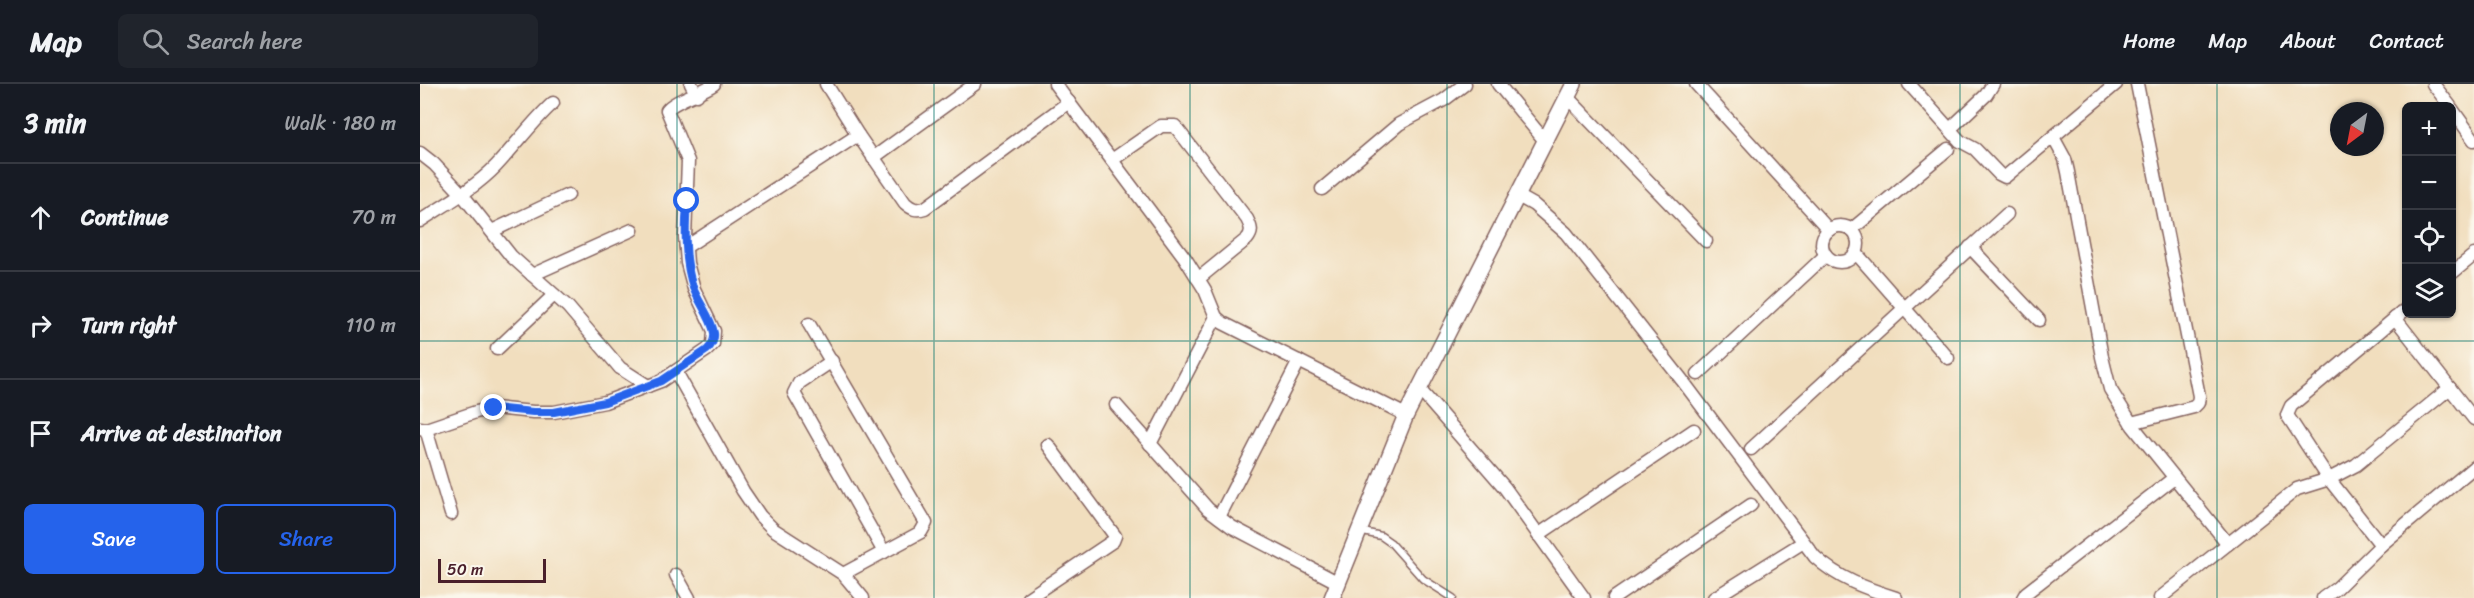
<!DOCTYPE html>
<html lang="en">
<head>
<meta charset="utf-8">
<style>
	body { margin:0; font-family:Sriracha,sans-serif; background:#20242c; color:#f1f3f6 }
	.controls { position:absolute; right:18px; top:18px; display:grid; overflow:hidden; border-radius:9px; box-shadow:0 2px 4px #0004 }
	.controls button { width:54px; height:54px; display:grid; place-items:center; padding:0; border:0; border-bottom:2px solid #363941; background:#171b24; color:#f1f3f6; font:30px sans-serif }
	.compass { position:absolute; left:1910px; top:18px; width:54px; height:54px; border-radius:50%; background:#171b24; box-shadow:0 2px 4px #0004; rotate:212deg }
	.scale { position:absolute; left:18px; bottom:15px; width:108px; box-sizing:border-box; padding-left:6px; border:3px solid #4a1f2b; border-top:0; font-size:16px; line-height:21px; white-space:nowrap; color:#4a1f2b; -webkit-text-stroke:4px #fbf7ec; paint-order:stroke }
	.stop { position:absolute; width:18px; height:18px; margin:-14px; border:4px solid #2563eb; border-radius:50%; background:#fff }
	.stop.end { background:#2563eb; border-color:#fff; box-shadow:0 2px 6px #0008 }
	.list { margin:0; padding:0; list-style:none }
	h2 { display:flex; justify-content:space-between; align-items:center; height:78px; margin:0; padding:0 24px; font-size:26px }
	h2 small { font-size:20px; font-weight:400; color:#9ea1a6 }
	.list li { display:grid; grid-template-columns:39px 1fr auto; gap:18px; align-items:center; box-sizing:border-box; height:108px; padding:0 24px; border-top:2px solid #363941 }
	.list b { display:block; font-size:22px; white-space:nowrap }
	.list em { font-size:20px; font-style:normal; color:#9ea1a6 }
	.actions { display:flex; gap:12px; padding:18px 24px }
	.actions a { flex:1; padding:14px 0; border:2px solid #2563eb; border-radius:9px; text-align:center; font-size:21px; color:#2563eb }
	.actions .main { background:#2563eb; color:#fff }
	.icon { flex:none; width:33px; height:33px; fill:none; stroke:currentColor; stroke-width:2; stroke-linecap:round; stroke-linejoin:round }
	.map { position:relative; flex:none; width:2054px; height:514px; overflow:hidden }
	header { display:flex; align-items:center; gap:36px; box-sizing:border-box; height:84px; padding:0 30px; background:#171b24; border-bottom:2px solid #363941 }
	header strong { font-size:28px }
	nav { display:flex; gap:33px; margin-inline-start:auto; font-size:21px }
	.search { width:420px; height:54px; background:#20242c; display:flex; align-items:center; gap:15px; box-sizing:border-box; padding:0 21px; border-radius:9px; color:#9ea1a6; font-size:22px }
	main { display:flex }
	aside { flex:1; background:#171b24 }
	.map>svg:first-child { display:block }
</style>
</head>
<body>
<header>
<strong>Map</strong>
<div class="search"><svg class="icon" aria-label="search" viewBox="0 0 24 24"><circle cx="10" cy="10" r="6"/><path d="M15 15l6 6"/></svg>Search here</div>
<nav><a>Home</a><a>Map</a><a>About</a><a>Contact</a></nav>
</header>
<main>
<aside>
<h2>3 min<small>Walk · 180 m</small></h2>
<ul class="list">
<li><svg class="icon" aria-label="ahead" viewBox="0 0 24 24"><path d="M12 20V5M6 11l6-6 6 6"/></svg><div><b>Continue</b></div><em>70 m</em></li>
<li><svg class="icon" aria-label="right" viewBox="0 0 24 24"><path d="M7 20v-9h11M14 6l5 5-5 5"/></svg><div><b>Turn right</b></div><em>110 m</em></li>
<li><svg class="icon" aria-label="arrive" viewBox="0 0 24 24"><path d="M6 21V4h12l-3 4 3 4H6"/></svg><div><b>Arrive at destination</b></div></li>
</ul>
<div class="actions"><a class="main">Save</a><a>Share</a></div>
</aside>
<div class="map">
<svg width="2054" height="514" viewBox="0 0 2054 514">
	<rect width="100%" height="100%" fill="#fbf7ec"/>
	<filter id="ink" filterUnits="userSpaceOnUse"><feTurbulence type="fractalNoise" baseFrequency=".0167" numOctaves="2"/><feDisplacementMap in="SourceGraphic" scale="12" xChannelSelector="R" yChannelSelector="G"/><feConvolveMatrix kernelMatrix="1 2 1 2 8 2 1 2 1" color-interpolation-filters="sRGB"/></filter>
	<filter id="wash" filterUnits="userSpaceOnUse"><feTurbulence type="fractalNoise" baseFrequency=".008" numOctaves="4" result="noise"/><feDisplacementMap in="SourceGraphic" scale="24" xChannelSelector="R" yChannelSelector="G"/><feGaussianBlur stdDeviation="1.35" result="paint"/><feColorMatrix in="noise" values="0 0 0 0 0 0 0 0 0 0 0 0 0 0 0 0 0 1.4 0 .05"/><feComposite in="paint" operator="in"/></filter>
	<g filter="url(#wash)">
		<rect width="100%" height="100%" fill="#f1debe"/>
	</g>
	<g filter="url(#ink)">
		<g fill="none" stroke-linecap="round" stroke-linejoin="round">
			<defs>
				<path id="service" d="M939 447 961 452 971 459 1003 495 1033 514"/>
				<g id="minor">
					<path d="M271 0 277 11"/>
					<path d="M406 0 438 51 485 119C492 125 496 127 505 124L649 18"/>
					<path d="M635 0 765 174 785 206 796 233 803 239 986 331"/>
					<path d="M1078 0 1125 57"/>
					<path d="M1276 0 1409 146"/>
					<path d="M1489 0 1540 57 1555 65 1579 90 1585 93 1696 0"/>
					<path d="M2013 0 2030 22"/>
					<path d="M1147 13 1286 157"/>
					<path d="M2032 25 2054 56"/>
					<path d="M1530 45 1566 11 1573 0"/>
					<path d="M1633 53 1645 75 1648 88 1682 273 1690 305 1713 342 1808 460"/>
					<path d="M0 69 14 80 41 109 91 172 148 223 200 284 228 302"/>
					<path d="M453 74 555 0"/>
					<path d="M692 76 741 42H755L827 135C831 143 833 148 827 155L778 195"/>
					<path d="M902 105 979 40 1024 16 1045 0"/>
					<path d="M1098 112 1114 121 1146 149 1262 296 1395 473C1419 495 1445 504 1476 514"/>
					<path d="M0 137C26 120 55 104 76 82 96 61 112 38 133 19"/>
					<circle cx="1420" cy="160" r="18"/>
					<path d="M1431 146 1528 65"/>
					<path d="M72 147 148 111"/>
					<path d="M266 163 438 51"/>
					<path d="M1550 163 1619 236"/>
					<path d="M1436 169 1528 274"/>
					<path d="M2032 189 2054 171"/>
					<path d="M112 191 212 146"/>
					<path d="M1975 234 2054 335"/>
					<path d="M389 240 506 439 501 448 423 490"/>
					<path d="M77 265 134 211"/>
					<path d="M412 277 379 299 374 309 464 468"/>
					<path d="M256 288 323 407 340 432 353 445 423 490 443 514"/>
					<path d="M1278 290 1406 171"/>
					<path d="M999 305 1085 404 1164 514"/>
					<path d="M696 321 788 425 812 443 917 498"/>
					<path d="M1711 339 1774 323 1778 319 1779 312 1717 0"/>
					<path d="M0 344 6 345 56 328 74 324 113 328H134L185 318 241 297 287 266 293 260 294 247 274 205 267 179 265 153 268 77 247 26C254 16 282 9 294 0"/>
					<path d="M6 345 31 430"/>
					<path d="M730 360 796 233"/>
					<path d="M1331 365 1587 130"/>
					<path d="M799 433 879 277"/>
					<path d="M1118 451 1274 346"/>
					<path d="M1961 461 1909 395 1867 331 1871 322 1986 225"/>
					<path d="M256 491 269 514"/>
					<path d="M608 514 693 457 695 452 628 361"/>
					<path d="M1194 514 1331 421"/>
					<path d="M1294 514 1382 459"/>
					<path d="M1603 514 1606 509 1754 394"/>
					<path d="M1740 514 1877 405 1909 395 1936 381 2030 304"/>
					<path d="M1903 514 1917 504 1961 461 2054 383"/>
				</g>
				<path id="tertiary" d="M912 514 986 331 1154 0"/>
			</defs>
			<use href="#service" stroke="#84625e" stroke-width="9"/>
			<use href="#minor" stroke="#84625e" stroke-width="15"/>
			<use href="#tertiary" stroke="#84625e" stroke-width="18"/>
			<use href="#service" stroke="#fff" stroke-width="6"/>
			<use href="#minor" stroke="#fff" stroke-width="12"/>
			<use href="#tertiary" stroke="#fff" stroke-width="15"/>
		</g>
	</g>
	<g fill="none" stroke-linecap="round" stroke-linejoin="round" filter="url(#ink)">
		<path stroke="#2563eb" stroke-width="8" d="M74 324 113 328H134L185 318 241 297 287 266C292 261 295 256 294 249 292 235 280 220 274 206 264 178 265 147 267 117"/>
	</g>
	<path fill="none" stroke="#0f766e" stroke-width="1.5" stroke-opacity="0.55" d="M257 0V514M514 0V514M770 0V514M1027 0V514M1284 0V514M1540 0V514M1797 0V514M0 257H2054"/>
</svg>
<div class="controls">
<button>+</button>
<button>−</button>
<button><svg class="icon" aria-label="locate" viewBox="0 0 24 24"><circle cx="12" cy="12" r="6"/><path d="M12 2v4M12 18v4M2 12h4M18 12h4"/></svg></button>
<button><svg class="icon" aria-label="layers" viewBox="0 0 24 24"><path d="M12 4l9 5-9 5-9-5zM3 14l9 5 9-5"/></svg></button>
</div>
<svg class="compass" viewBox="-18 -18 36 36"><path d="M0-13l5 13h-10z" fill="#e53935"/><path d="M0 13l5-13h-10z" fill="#9ea1a6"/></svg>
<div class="scale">50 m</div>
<div class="stop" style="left:267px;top:117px"></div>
<div class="stop end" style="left:74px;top:324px"></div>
</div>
</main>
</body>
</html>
